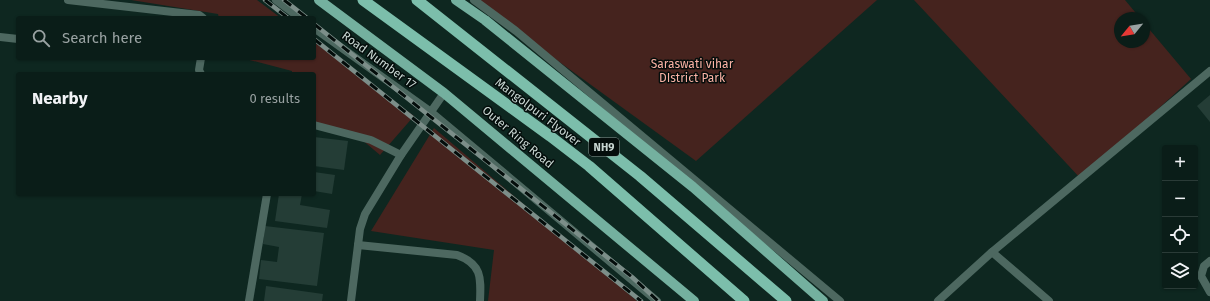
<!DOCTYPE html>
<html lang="en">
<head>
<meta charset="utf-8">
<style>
	body { margin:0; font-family:"Fira Sans",sans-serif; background:#182a25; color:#f1f3f6 }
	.controls { position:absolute; right:12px; bottom:12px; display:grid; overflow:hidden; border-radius:4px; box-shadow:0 1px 3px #0004 }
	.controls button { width:36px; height:36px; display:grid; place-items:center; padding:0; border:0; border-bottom:1px solid #2a3b37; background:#0a1d18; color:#f1f3f6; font:20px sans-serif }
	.compass { position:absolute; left:1114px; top:12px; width:36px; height:36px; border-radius:50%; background:#0a1d18; box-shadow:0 1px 3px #0004; rotate:240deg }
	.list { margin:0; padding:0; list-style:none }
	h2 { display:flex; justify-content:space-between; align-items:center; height:52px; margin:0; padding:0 16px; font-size:17px }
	h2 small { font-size:13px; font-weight:400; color:#99a2a2 }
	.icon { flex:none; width:22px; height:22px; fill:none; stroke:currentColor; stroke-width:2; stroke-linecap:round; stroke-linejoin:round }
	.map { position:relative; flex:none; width:1210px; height:301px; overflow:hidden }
	.search { position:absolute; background:#0a1d18; box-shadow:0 1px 3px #0004; left:16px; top:16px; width:300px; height:44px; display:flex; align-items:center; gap:10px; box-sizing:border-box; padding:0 14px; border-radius:4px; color:#99a2a2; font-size:15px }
	.panel { position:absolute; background:#0a1d18; box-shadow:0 1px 3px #0004; left:16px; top:72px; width:300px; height:124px; border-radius:4px }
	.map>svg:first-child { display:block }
</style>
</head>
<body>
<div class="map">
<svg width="1210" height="301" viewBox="0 0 1210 301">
	<rect width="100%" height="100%" fill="#0e2720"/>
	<g fill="#45231e">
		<path d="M131 0H257L281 18H219L218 14Z"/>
		<path d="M481 0H877L696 161 478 3Z"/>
		<path d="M914 0H1125L1140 18H1120V42H1144V23L1191 79 1081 179Z"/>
		<path d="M314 42 414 116 380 155 354 133 314 125V74H292V71L242 58H314Z"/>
		<path d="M434 128 637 301H488L494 250 371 231Z"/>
	</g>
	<g fill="#243d36">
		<path d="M1210 95V122L1197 106Z"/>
		<path d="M314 137 348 141 344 170 314 166Z"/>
		<path d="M314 172 335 175 332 194 314 191Z"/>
		<path d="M279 194H302L300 205 330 210 327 228 275 221Z"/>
		<path d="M265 226 324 233 317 286 259 279 261 260 277 262 279 247 263 244Z"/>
		<path d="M266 286 323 294 322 301H264Z"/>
	</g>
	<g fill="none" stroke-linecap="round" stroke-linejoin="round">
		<path stroke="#4d6860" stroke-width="8" d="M314 125 371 140 401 155"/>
		<g stroke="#4d6860" stroke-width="8">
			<path d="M68 0 199 15 203 18"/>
			<path d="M276 0 300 18"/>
			<path d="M474 0 516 31 840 301"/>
			<path d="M314 28 431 112 657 301"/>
			<path d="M0 37 18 39"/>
			<path d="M201 74 199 70 201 58"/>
			<path d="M358 245 457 255C482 264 481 278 480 301"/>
			<path d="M992 252 1049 301"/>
			<path d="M1210 261 1204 266 1201 276 1210 292"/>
			<path d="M249 301 267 194"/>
			<path d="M351 301 360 229 365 214 401 155 444 93"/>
			<path d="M938 301 992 252 1210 71"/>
		</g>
		<g stroke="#74b09f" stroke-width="10">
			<path d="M319 0 444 93 694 301"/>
			<path d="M456 0 485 20 693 187 823 301"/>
		</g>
		<g stroke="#7cbeab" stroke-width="11">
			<path d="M363 0 550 136 589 166 744 301"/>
			<path d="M417 0 640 176 786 301"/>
		</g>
		<defs>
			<g id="rail">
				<path d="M265 0 288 18"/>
				<path d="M284 0 307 18"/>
				<path d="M314 24 632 277 658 301"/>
				<path d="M314 39 641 301"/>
			</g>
		</defs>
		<use href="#rail" stroke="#7c8e89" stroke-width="4.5"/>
		<use href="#rail" stroke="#040d0b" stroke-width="3" stroke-dasharray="9" stroke-linecap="butt"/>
	</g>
	<g text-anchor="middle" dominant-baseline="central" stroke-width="3" stroke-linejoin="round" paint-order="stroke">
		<rect fill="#040d0b" stroke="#8d9a96" stroke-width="1" x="589" y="138" width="30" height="18" rx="3"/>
		<g font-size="11" font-weight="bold" fill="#c8d6d2">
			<text x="604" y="147">NH9</text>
		</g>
		<g font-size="12" fill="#c8d6d2" stroke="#040d0b">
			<text transform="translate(379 60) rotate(36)">Road Number 17</text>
			<text transform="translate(538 112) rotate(37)">Mangolpuri Flyover</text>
			<text transform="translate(518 137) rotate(40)">Outer Ring Road</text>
		</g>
		<g font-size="12" fill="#fab2a5" stroke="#040d0b">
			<text x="692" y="64">Saraswati vihar<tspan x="692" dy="14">DIstrict Park</tspan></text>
		</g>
	</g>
</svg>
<div class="controls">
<button>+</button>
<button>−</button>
<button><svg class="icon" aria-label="locate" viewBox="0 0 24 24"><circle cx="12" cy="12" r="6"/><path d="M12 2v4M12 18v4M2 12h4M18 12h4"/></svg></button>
<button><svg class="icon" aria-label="layers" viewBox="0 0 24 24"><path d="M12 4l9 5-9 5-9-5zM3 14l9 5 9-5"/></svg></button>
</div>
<svg class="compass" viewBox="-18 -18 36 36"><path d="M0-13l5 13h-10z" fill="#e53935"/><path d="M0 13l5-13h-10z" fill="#99a2a2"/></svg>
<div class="search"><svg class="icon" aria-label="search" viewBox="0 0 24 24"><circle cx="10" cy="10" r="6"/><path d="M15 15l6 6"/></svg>Search here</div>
<section class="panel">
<h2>Nearby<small>0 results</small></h2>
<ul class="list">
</ul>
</section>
</div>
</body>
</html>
